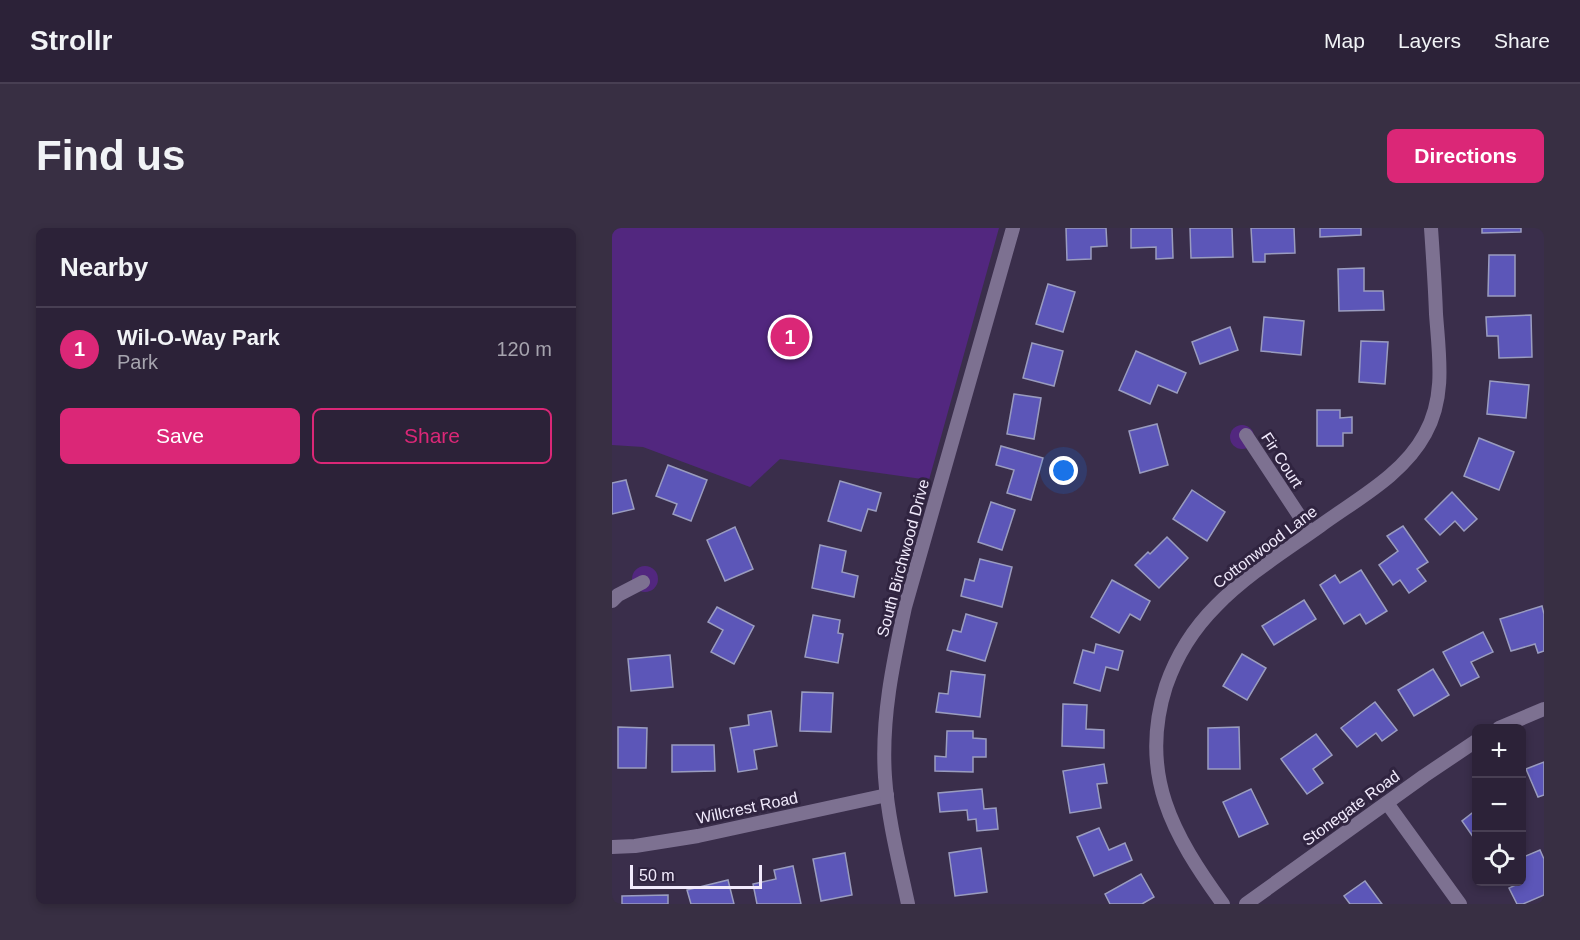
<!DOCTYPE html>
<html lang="en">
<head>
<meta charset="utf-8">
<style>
	body { margin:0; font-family:Arial,sans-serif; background:#382f43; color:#f1f3f6 }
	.controls { position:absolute; right:18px; bottom:18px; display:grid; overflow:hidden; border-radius:9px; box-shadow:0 3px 9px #0003 }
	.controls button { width:54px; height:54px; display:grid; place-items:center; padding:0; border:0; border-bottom:2px solid #483f53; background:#2c2238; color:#f1f3f6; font:30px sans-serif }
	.scale { position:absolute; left:18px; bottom:15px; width:132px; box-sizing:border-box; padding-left:6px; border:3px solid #f1eafc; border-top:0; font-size:16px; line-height:21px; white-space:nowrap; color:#f1eafc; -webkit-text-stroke:4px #302440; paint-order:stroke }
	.you { position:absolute; left:452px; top:243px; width:21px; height:21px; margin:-15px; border:4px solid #fff; border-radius:50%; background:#1a73e8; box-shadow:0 0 0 9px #1a73e833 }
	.badge { display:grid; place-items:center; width:39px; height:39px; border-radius:50%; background:#db2777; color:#fff; font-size:20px; font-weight:700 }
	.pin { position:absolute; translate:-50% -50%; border:3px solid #fff; box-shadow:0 2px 6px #0006 }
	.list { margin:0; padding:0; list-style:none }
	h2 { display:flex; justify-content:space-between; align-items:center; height:78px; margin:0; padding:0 24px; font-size:26px }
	h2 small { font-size:20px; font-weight:400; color:#a6a4ae }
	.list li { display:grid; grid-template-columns:39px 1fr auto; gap:18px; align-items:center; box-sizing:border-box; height:84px; padding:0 24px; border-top:2px solid #483f53 }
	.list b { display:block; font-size:22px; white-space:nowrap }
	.list p { margin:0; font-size:20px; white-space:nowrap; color:#a6a4ae }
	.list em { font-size:20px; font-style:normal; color:#a6a4ae }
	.actions { display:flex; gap:12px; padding:18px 24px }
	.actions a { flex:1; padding:14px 0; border:2px solid #db2777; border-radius:9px; text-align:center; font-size:21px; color:#db2777 }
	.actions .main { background:#db2777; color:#fff }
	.icon { flex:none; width:33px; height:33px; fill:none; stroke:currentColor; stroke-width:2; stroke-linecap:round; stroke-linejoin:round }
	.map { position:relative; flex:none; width:932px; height:676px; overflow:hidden; border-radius:9px }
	header { display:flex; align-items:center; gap:36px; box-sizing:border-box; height:84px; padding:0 30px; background:#2c2238; border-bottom:2px solid #483f53 }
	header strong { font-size:28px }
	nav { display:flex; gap:33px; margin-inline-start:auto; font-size:21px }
	.intro { display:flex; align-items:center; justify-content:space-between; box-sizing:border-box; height:144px; padding:0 36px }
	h1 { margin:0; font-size:42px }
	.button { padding:15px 27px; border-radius:9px; background:#db2777; color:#fff; font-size:21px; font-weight:700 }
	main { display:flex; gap:36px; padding:0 36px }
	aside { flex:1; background:#2c2238; border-radius:9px; box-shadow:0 3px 9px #0003 }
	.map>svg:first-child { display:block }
</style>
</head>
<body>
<header>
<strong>Strollr</strong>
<nav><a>Map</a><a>Layers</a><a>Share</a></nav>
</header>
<div class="intro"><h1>Find us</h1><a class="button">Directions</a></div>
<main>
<aside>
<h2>Nearby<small></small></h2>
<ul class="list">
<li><span class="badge">1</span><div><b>Wil-O-Way Park</b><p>Park</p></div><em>120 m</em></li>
</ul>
<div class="actions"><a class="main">Save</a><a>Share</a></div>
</aside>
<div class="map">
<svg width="932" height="676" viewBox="0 0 932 676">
	<rect width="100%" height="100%" fill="#3a2e4b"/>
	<g fill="#52277f">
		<path d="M0 0H387L317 252 168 231 138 259 31 219 0 217Z"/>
		<circle cx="630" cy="209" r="12"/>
		<circle cx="33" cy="351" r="13"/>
	</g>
	<g fill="#5c56b8" stroke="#9a9cbf" stroke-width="1.5">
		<path d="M454 0H494L495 18 479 19V31L455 32Z"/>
		<path d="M519 0H560L561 30 544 31V19L519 20Z"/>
		<path d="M578 0H620L621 29 579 30Z"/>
		<path d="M639 0H682L683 25 653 26V34H641Z"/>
		<path d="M708 0H749V7L708 9Z"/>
		<path d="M870 0H909V4L870 5Z"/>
		<path d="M877 27H903V68H876Z"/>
		<path d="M752 40V63H771L772 82 727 83 726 41Z"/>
		<path d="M436 56 463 64 451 104 424 96Z"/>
		<path d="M919 87 920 129 887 130 886 108H875L874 89Z"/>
		<path d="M652 89 692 93 689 127 649 123Z"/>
		<path d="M618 99 626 122 588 136 580 114Z"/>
		<path d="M749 113 776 114 773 156 747 154Z"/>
		<path d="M420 115 451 123 442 158 411 150Z"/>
		<path d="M524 123 574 145 565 165 546 157 538 176 507 162Z"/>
		<path d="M878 153 917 157 914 190 875 186Z"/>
		<path d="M402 166 429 170 422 211 395 206Z"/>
		<path d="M705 182H728V190L740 189V205H731V218H705Z"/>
		<path d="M545 196 556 237 528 245 517 203Z"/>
		<path d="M867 210 902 224 887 262 852 248Z"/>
		<path d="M389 218 431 230 419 272 395 265 402 242 384 237Z"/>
		<path d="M56 237 95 252 79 293 61 286 65 276 44 268Z"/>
		<path d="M14 252 22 281 0 286V255Z"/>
		<path d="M228 253 269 265 264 283 256 281 249 303 216 293Z"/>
		<path d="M580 262 613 284 595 313 561 291Z"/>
		<path d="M840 264 865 291 852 303 843 293 828 307 813 291Z"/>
		<path d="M379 274 403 282 390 322 366 314Z"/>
		<path d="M791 298 816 334 805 341 814 353 797 365 788 352 781 357 767 337 786 323 775 308Z"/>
		<path d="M123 299 141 341 113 353 95 312Z"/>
		<path d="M555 309 576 330 547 360 523 337 536 324 538 326Z"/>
		<path d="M208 317 234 323 230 344 246 348 242 369 200 360Z"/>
		<path d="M368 331 400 339 390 379 349 368 353 351 362 353Z"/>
		<path d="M749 342 775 383 754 396 748 386 732 396 708 357 723 347 728 355Z"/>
		<path d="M500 352 538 373 528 392 518 386 507 405 479 389Z"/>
		<path d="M692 372 704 391 662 417 650 398Z"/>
		<path d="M930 378 932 386V423L926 425 923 416 899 423 888 391Z"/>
		<path d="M105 379 142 398 122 436 99 424 111 402 96 394Z"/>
		<path d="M354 386 385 395 373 433 335 422 341 402 349 404Z"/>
		<path d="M201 387 228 392 226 405 231 406 226 435 193 429Z"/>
		<path d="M871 404 881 424 859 434 867 449 849 458 831 424Z"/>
		<path d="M484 416 511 423 506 442 494 439 488 463 462 455 471 422 482 425Z"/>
		<path d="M630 426 654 440 635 472 611 458Z"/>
		<path d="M58 427 61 459 19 463 16 431Z"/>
		<path d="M821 441 837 467 802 488 786 462Z"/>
		<path d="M339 443 373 447 368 489 324 484 327 465 336 466Z"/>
		<path d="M190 464 221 465 219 504 188 503Z"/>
		<path d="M763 474 785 502 770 513 764 505 745 519 729 500Z"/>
		<path d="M451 476 475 477 474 501 492 502V520L450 518Z"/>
		<path d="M159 483 165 518 142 522 145 541 126 544 118 500 137 497 136 487Z"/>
		<path d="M6 499 35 500 34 540H6Z"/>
		<path d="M627 499 628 541H596V500Z"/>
		<path d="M335 503H361V510L374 511V529H361V544L323 543V528L334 529Z"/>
		<path d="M704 506 720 527 701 541 711 555 695 566 669 531Z"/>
		<path d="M60 517H102L103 543 60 544Z"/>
		<path d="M932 534V567L926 569 914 541Z"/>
		<path d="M492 536 495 555 485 556 489 580 458 585 451 543Z"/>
		<path d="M370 561 372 581 384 580 386 601 365 603 364 591 356 592 355 582 328 584 326 565Z"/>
		<path d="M639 561 656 596 627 609 611 574Z"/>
		<path d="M864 582V613L850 593Z"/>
		<path d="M487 600 497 622 513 615 520 632 482 648 465 609Z"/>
		<path d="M369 620 375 664 343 668 337 625Z"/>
		<path d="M928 622 932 631V667L911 676H905L897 660 906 656 905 654H909V630Z"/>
		<path d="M233 625 240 667 209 673 201 631Z"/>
		<path d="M181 638 189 676H145L141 656 164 651 162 642Z"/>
		<path d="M529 646 542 669 530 676H498L493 666Z"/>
		<path d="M116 652 122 676H79L75 662Z"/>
		<path d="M753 653 770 676H738L732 668Z"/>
		<path d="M56 667V676H10V668Z"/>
	</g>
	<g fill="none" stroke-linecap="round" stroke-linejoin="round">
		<g stroke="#7d7191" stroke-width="14">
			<path d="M634 207 698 304"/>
			<path d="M0 373 6 367 31 354"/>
			<path d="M887 500 932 481"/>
			<path d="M775 575 848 676"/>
			<path d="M0 619 23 618 86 608 275 567"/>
			<path d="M296 676C287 634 276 592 273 549 269 491 281 435 293 379L401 0"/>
			<path d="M611 676C561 607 526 546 554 458 564 429 582 400 604 378 634 347 673 323 708 298 745 271 791 247 813 206 834 169 827 127 824 86 823 57 821 29 819 0"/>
			<path d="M634 676 812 548 864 513"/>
		</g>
	</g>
	<g text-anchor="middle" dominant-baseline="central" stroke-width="6" stroke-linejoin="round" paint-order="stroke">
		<g font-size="16" fill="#f1eafc" stroke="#302440">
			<text transform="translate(670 232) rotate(57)">Fir Court</text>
			<text transform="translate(653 319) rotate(-37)">Cottonwood Lane</text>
			<text transform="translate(291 330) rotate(-75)">South Birchwood Drive</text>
			<text transform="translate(135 580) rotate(-12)">Willcrest Road</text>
			<text transform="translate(739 580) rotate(-36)">Stonegate Road</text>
		</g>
	</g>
</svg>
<div class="controls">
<button>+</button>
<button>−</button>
<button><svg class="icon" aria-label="locate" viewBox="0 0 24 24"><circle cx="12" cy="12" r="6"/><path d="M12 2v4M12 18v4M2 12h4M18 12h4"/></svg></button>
</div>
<div class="scale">50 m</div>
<div class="you"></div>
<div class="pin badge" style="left:178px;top:109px">1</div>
</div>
</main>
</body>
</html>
